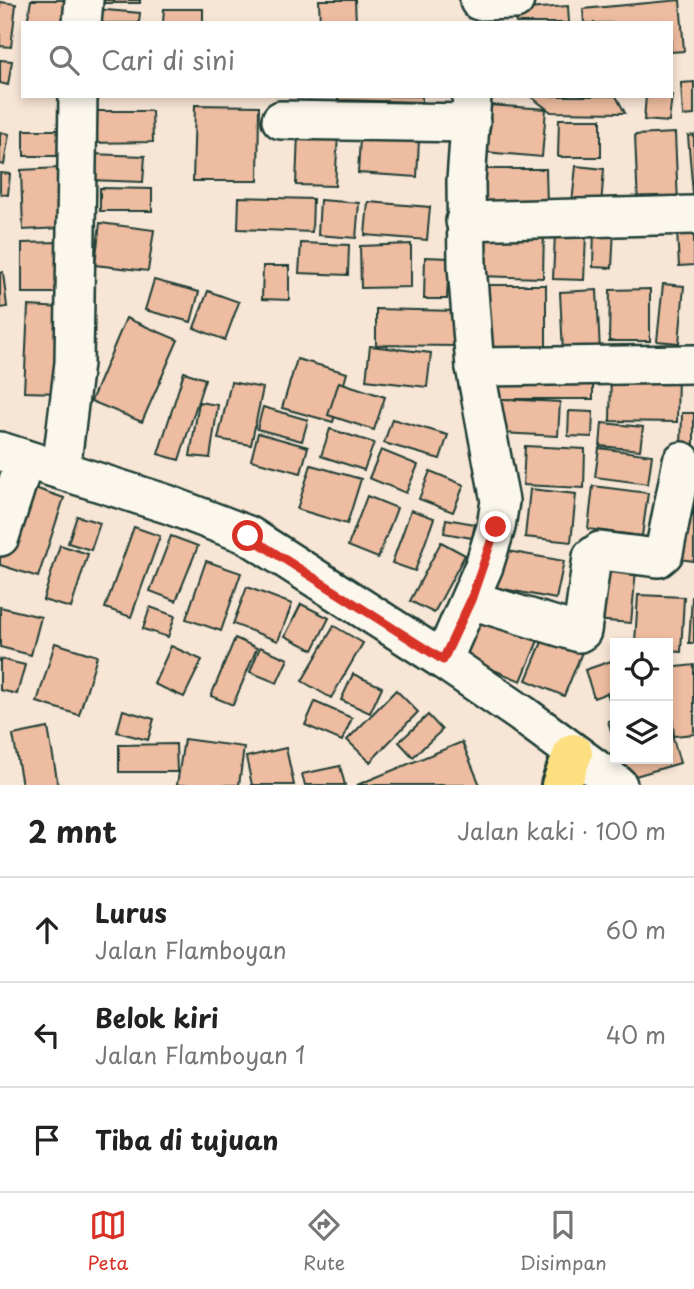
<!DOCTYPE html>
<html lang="id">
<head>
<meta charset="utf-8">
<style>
	body { margin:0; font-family:"Playpen Sans",sans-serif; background:#f6f6f6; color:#222 }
	.controls { position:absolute; right:21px; bottom:21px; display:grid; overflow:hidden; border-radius:0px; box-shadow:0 4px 10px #0003 }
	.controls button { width:63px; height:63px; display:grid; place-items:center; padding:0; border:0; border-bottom:2px solid #e0e0e0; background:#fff; color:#222; font:35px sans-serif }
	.stop { position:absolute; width:21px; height:21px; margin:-16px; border:5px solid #d93025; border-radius:50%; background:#fff }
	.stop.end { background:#d93025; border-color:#fff; box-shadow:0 2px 7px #0008 }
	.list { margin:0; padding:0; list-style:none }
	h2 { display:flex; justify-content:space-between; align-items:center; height:91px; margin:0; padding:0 28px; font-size:30px }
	h2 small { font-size:23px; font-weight:400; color:#767676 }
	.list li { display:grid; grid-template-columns:46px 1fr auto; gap:21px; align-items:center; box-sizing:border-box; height:105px; padding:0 28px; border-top:2px solid #e0e0e0 }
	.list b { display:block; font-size:26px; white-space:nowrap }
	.list p { margin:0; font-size:23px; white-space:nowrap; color:#767676 }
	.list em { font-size:23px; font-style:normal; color:#767676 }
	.icon { flex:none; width:38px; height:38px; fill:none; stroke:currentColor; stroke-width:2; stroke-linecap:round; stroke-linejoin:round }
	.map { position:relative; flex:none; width:694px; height:785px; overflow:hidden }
	.search { position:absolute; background:#fff; box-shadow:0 4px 10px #0003; left:21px; right:21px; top:21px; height:77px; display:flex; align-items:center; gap:18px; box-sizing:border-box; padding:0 24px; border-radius:0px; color:#767676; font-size:26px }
	.sheet { height:406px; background:#fff }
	nav { display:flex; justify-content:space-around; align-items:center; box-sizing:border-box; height:98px; border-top:2px solid #e0e0e0; background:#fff; font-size:19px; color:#767676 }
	nav a { display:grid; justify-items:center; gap:4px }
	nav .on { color:#d93025 }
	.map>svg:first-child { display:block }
</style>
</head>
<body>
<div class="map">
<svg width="694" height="785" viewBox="0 0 694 785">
	<rect width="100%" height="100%" fill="#f7e5d5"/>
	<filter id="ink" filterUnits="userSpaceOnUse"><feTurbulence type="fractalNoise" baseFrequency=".0143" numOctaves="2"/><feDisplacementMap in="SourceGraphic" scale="14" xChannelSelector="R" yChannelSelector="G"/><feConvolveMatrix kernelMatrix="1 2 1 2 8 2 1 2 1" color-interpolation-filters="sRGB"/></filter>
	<g filter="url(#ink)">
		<g fill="#eebca0" stroke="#1f3d34" stroke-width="2">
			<path d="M31 0H73L69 23H27Z"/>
			<rect x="99" y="0" width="41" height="3"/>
			<path d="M319 0H355L356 23H320Z"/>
			<path d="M680 0 684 51 671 52V23H584L583 9Z"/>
			<path d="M0 2 16 4 11 47 0 46Z"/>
			<path d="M568 6 569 23H516L513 10Z"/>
			<path d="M94 9 140 13 139 23H93Z"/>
			<path d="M164 9H203V23H163Z"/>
			<path d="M0 60 12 61 8 85 0 83Z"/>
			<path d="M694 82V115L683 116 681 83Z"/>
			<path d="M672 95 669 122 644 120 646 96Z"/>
			<path d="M339 96H422V102L338 100Z"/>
			<path d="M530 96H616L625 113 551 112Z"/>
			<path d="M195 105 259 106 258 181H193Z"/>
			<path d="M489 105 546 109 542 157 485 152Z"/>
			<path d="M87 111H152L153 142 87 143Z"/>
			<path d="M559 119H601V157H558Z"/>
			<path d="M24 130H61L60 156H24Z"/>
			<path d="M0 132 9 134 4 165 0 164Z"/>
			<path d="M298 133 338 134 335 186 296 185Z"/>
			<path d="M675 133 678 204 638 207 635 135Z"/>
			<path d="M694 135V194H693L688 136Z"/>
			<path d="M360 137 419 140 417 177 358 173Z"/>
			<path d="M90 154 145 156 143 182 89 180Z"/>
			<path d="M576 166 604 169 601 205 572 203Z"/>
			<path d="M59 168 60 228 23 230 21 170Z"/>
			<path d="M485 169H546L547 206H485Z"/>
			<path d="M0 173 10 174 8 195 0 194Z"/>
			<path d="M100 188 152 189V211H100Z"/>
			<path d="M239 197 313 199 312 232 238 229Z"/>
			<path d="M320 200 359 203 356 238 318 235Z"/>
			<path d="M368 202 430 207 427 240 365 235Z"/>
			<path d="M100 223 154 230 148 271 95 265Z"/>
			<path d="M594 227 614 228 612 268 593 267Z"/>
			<path d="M480 228 544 229 543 278 479 276Z"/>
			<path d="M694 230V265L679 266 677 231Z"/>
			<path d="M555 234 586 235 584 280 553 279Z"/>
			<path d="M59 242V293H22V243Z"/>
			<path d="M301 243 349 245 348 275 299 273Z"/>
			<path d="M411 244V287L361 288 360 246Z"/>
			<path d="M425 257 449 258 447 299H424Z"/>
			<path d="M263 266H289V300L262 299Z"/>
			<path d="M3 272 7 307 0 308V273Z"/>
			<path d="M154 280 199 292 191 322 145 310Z"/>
			<path d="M663 284 684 286 679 343 657 341Z"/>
			<path d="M479 285H546V350L479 351Z"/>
			<path d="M650 289V341H609L610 290Z"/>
			<path d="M597 290 600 352 563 353 560 292Z"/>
			<path d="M208 291 239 302 225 340 194 328Z"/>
			<path d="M28 306 63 308 59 393 24 392Z"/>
			<path d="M376 309 456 311 455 346 376 345Z"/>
			<path d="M126 318 178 340 142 422 91 401Z"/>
			<path d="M370 346 431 353 427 387 366 380Z"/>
			<path d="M297 359 347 373 333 422 282 408Z"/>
			<path d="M487 371H593V399H486Z"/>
			<path d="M611 371 678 373 677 422 610 421Z"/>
			<path d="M184 372 205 379 179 460 158 454Z"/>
			<path d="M231 382 263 388 251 445 218 439Z"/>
			<path d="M339 382 385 397 374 430 328 415Z"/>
			<path d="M502 399 560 402 558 436 501 433Z"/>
			<path d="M199 402 218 405 210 458 190 456Z"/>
			<path d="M263 407 308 420 302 441 257 429Z"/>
			<path d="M569 411 593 412 592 437 568 436Z"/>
			<path d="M682 413H694V448H681Z"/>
			<path d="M392 419 448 435 440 459 384 443Z"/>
			<path d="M602 423 643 427 640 450 600 446Z"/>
			<path d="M330 429 374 443 364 470 321 456Z"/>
			<path d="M258 433 308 447 301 473 251 460Z"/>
			<path d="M525 446 585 449 584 488 523 485Z"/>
			<path d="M599 448 652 455 648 484 595 477Z"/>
			<path d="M381 450 418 465 406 493 369 478Z"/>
			<path d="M311 465 361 479 347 524 297 509Z"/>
			<path d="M430 471 464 485 453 512 419 499Z"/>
			<path d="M23 484 64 498 38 577 0 565V552Z"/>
			<path d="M593 486 648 493 642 536 588 529Z"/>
			<path d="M530 489 576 494 571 542 525 537Z"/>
			<path d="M694 494V561L679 559Z"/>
			<path d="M367 496 397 508 378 558 348 546Z"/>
			<path d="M411 510 434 518 415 571 392 563Z"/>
			<path d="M77 516 100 523 91 550 68 543Z"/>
			<path d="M446 519 475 524 472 538 444 533Z"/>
			<path d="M134 527 160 536 131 617 105 608Z"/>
			<path d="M171 536 198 546 176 601 150 591Z"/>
			<path d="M441 542 465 555 434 613 410 601Z"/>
			<path d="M60 545 88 554 71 608 43 600Z"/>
			<path d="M502 550 564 561 556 599 494 587Z"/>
			<path d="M601 557 637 560 631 623 595 620Z"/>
			<path d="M206 561 241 573 221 631 186 619Z"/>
			<path d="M247 587 292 604 278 641 233 624Z"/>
			<path d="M638 595 684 597 681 652 668 651V643H635Z"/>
			<path d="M692 597H694V643H689Z"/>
			<path d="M301 604 329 618 313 650 285 636Z"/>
			<path d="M0 607 41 617 31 655 0 647Z"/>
			<path d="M150 607 175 616 168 637 143 629Z"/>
			<path d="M482 607 542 631 521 681 462 657Z"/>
			<path d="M334 626 363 643 331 698 302 681Z"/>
			<path d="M547 630 585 645 564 696 526 680Z"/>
			<path d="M235 638 257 648 233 705 211 696Z"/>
			<path d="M55 643 97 656 79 715 37 702Z"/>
			<path d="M171 646 202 660 184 697 154 684Z"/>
			<path d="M260 647 288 659 277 683 250 672Z"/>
			<path d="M0 659 25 665 17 694 0 690Z"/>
			<path d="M611 661 615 672V717L607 693 594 698 585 670Z"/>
			<path d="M694 665V734L674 736 668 668Z"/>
			<path d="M353 674 382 687 370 713 341 700Z"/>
			<path d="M396 690 418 712 370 762 347 740Z"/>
			<path d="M315 702 352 718 342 741 305 725Z"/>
			<path d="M123 710 154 719 148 740 117 732Z"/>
			<path d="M428 715 442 730 413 757 399 742Z"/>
			<path d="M615 719V744L608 721Z"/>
			<path d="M668 720 680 763 625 779 619 759H668Z"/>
			<path d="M48 728 58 785H22L13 735Z"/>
			<path d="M184 739 244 747 239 785H177Z"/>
			<path d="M462 742 480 785H357Z"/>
			<path d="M176 744 177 772H119V745Z"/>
			<path d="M286 748 294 785H252L246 757Z"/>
			<path d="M340 766 345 785H305L302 774Z"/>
		</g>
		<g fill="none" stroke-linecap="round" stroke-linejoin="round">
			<defs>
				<g id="minor">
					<path d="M479 1 515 0"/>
					<path d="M82 23 84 0"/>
					<path d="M281 120 471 123"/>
					<path d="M465 221 694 215"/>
					<path d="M475 367 694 364"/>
					<path d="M0 451 167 504 248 535 443 660 522 714 618 785"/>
					<path d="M61 470 74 363 78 96"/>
					<path d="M0 537 25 459"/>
					<path d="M471 600 579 633 582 631 592 557 600 551 658 558 664 553 682 461"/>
					<path d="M443 660 484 566 496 527 500 501 475 367 467 266 466 181 472 96"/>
				</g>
				<path id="major" d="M561 785 573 753"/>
			</defs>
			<use href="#minor" stroke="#1f3d34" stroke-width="42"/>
			<use href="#major" stroke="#1f3d34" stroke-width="44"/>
			<use href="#minor" stroke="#fbf7ec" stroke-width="37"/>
			<use href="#major" stroke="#fddf80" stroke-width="38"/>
		</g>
	</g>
	<g fill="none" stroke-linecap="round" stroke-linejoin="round" filter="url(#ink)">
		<path stroke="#d93025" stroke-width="9" d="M248 536 443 660 471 600 496 527"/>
	</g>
</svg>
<div class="controls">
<button><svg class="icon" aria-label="locate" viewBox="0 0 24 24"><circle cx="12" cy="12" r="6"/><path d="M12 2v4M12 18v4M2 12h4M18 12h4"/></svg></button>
<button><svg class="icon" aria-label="layers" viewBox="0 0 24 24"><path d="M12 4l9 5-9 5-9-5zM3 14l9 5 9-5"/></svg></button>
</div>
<div class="stop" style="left:248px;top:536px"></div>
<div class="stop end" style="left:496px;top:527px"></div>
<div class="search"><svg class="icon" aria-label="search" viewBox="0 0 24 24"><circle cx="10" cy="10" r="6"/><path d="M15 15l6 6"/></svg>Cari di sini</div>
</div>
<section class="sheet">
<h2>2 mnt<small>Jalan kaki · 100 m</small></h2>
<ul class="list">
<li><svg class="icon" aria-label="ahead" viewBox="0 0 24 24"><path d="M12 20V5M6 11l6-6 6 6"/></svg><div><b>Lurus</b><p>Jalan Flamboyan</p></div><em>60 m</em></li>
<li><svg class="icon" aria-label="left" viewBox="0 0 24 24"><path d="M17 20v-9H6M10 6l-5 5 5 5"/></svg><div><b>Belok kiri</b><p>Jalan Flamboyan 1</p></div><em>40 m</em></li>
<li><svg class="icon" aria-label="arrive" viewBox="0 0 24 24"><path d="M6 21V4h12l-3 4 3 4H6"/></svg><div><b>Tiba di tujuan</b></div></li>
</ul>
</section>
<nav>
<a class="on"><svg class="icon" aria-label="map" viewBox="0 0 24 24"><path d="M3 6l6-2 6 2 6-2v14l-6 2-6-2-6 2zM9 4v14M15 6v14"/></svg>Peta</a>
<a><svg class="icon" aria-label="directions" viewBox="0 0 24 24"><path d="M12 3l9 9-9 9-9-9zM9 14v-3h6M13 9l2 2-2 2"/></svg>Rute</a>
<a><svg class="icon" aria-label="saved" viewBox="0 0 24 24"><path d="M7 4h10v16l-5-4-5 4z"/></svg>Disimpan</a>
</nav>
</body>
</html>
